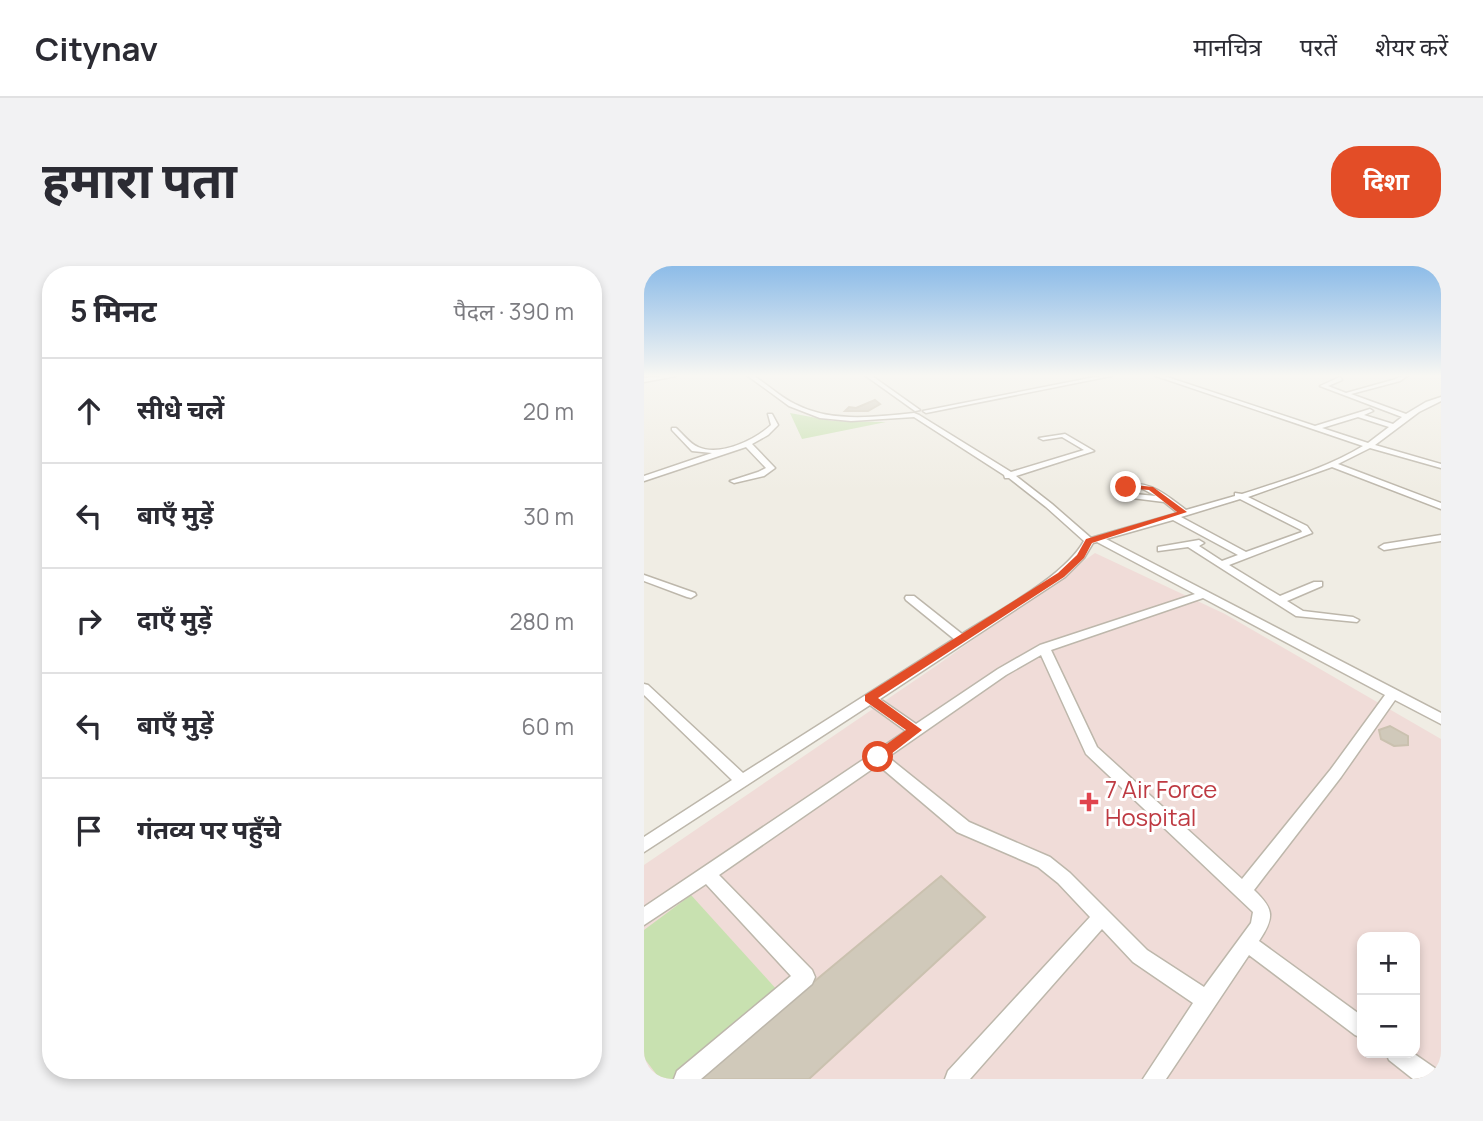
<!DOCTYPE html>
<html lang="hi">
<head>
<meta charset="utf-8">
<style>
	body { margin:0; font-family:Manrope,"Noto Sans Devanagari",sans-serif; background:#f2f2f3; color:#2b2b33 }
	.controls { position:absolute; right:21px; bottom:21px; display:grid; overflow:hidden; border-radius:14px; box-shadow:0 4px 10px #0003 }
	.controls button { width:63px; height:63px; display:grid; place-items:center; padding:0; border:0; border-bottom:2px solid #e1e1e2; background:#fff; color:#2b2b33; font:35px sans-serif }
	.stop { position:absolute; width:21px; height:21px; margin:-16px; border:5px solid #e34d27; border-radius:50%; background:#fff }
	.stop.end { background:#e34d27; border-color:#fff; box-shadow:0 2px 7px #0008 }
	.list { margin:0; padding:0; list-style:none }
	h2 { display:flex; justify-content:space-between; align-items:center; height:91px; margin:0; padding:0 28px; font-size:30px }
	h2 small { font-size:23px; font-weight:400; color:#7c7c81 }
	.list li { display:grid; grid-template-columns:46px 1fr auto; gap:21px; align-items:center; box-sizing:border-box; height:105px; padding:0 28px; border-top:2px solid #e1e1e2 }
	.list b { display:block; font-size:26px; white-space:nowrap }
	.list em { font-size:23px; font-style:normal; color:#7c7c81 }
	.icon { flex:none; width:38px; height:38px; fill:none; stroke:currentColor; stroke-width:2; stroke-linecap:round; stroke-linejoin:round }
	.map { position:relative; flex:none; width:797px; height:813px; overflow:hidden; border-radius:28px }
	header { display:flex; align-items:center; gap:42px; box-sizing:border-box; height:98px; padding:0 35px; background:#fff; border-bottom:2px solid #e1e1e2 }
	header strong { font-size:33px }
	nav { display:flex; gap:38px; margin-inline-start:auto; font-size:24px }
	.intro { display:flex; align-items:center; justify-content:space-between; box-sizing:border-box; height:168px; padding:0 42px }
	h1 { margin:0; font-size:49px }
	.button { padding:18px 32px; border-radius:28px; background:#e34d27; color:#fff; font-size:24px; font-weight:700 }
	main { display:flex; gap:42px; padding:0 42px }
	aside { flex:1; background:#fff; border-radius:28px; box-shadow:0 4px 10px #0003 }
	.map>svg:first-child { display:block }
</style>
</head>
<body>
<header>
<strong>Citynav</strong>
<nav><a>मानचित्र</a><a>परतें</a><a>शेयर करें</a></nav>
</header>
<div class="intro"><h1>हमारा पता</h1><a class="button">दिशा</a></div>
<main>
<aside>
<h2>5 मिनट<small>पैदल · 390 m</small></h2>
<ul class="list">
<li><svg class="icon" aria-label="ahead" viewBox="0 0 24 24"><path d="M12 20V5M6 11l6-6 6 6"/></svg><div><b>सीधे चलें</b></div><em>20 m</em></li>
<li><svg class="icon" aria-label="left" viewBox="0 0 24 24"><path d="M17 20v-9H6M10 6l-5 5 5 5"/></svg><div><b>बाएँ मुड़ें</b></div><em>30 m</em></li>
<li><svg class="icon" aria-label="right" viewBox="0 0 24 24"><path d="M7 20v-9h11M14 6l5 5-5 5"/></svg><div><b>दाएँ मुड़ें</b></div><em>280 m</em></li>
<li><svg class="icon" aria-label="left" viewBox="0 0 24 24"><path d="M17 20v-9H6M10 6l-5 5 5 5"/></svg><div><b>बाएँ मुड़ें</b></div><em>60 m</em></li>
<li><svg class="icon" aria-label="arrive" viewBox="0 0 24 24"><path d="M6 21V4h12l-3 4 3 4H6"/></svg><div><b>गंतव्य पर पहुँचे</b></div></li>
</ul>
</aside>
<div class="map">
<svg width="797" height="813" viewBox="0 0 797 813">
	<rect width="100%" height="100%" fill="#f0ede4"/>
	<path fill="#f0dcd8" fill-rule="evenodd" d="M451 287 581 348 797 473V813H0V599L292 400ZM718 671H771V787H718Z"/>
	<g fill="#c8e1b0">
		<path d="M146 147 189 155 242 156 158 173Z"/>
		<path d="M47 629 134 725 29 813H16L0 792V664Z"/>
	</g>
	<g fill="#d0c9ba" stroke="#cac1af" stroke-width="2">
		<path d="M231 134 236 138 224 145H201L205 141 212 142Z"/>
		<path d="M746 460 764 470V479L750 480 737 473 735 464Z"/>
		<path d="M297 610 341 651 165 813H53Z"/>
	</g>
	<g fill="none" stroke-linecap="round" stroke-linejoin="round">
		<defs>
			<g id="minor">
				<path d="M18 110H32L0 116V112Z"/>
				<path d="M104 110H110C124 119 136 131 151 138 187 157 231 151 270 147L275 149 367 206 440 184 418 171 399 174 395 172 421 168 450 185 372 210 408 238 447 272 534 247 520 236 488 232 474 226V222C501 210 521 228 542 244L591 230V227L598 228C638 215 683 202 719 180L512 110H520L671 160 726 143 729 145 720 149 749 158 758 151 676 120 696 111 698 114 684 120 702 127 752 113 757 110H763L756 115 707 128 762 148 782 136 797 131V135L775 146 731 179 797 198V202L726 182 694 198 797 237V243L688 201 604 231 663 260 668 267 585 299 636 330 670 316H678V320L643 335 659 345 709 351 715 354 713 356 652 350 544 281 514 285V281L555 274 560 277 555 280 578 295 594 289 529 254 462 273 797 447V458L751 434 697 511 610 624C630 643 631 651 615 675L718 750V772L711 769 605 689 522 813H499L549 737 489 696 458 663 326 813H301L304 805 446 651 414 617 394 601 313 566 234 499 75 609 168 704 171 711 168 718 57 813H30L33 805 147 710 62 618 0 659V641L262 465 226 439 0 586V571L88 514 0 429V418L4 419 99 507 310 373 262 334 261 332 262 330H270L318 368C354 345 420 311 440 275L402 241 365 212H361L360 209 270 151 207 155 176 152 145 140ZM714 151 745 161 724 177 678 162ZM487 222 499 223 512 230 490 228 483 224ZM596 233 657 264 658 266 602 286 537 251ZM453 276 551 328 396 379 354 403 272 458 236 433 421 311 440 292 449 277ZM559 332 741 429 687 503 598 613 453 481 407 384ZM397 389 442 488 609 646 607 657 560 721 503 684 426 607 406 591 325 556 244 491 362 409Z"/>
				<path d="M222 110H228L276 144 271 145Z"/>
				<path d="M456 110H467L282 147 279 145Z"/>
				<path d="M124 148H128L134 159 124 169 108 178 131 202 120 210 90 217 86 215 114 206 122 202 102 181 0 215V210L68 187 48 185 28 164V162H32C38 167 46 178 54 181 76 191 111 174 127 159Z"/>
				<path d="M797 269V275L740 284 735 281 740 278Z"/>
				<path d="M0 309 51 327 52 329 47 332 43 331 0 315Z"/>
				<path d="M742 787H769L795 805 797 813H769L745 794Z"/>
			</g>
		</defs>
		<use href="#minor" stroke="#bdb7ab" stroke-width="3"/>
		<use href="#minor" fill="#fff" fill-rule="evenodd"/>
	</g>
	<linearGradient id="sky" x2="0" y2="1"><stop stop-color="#8dbce8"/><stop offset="0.49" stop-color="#f8f7f3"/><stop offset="1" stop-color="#f8f7f3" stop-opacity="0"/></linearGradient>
	<rect width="797" height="224" fill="url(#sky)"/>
	<path fill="#e34d27" d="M482 218 509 221 543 246 448 277 440 292 420 311 234 432 278 464 238 495H229V488L262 464 221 435V429L414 307 433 289 442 273 533 246 505 224 480 222Z"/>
	<path fill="#e0444e" stroke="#fff" stroke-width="2.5" d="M441.5 525.5h7v7h7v7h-7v7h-7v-7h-7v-7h7z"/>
	<g text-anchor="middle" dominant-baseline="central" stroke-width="6" stroke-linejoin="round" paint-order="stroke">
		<g font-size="24" fill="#be3a42" stroke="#fff" text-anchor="start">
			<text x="461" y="522">7 Air Force<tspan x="461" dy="28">Hospital</tspan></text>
		</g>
	</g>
</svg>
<div class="controls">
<button>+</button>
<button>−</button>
</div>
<div class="stop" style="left:234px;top:491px"></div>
<div class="stop end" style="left:482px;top:221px"></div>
</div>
</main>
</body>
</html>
